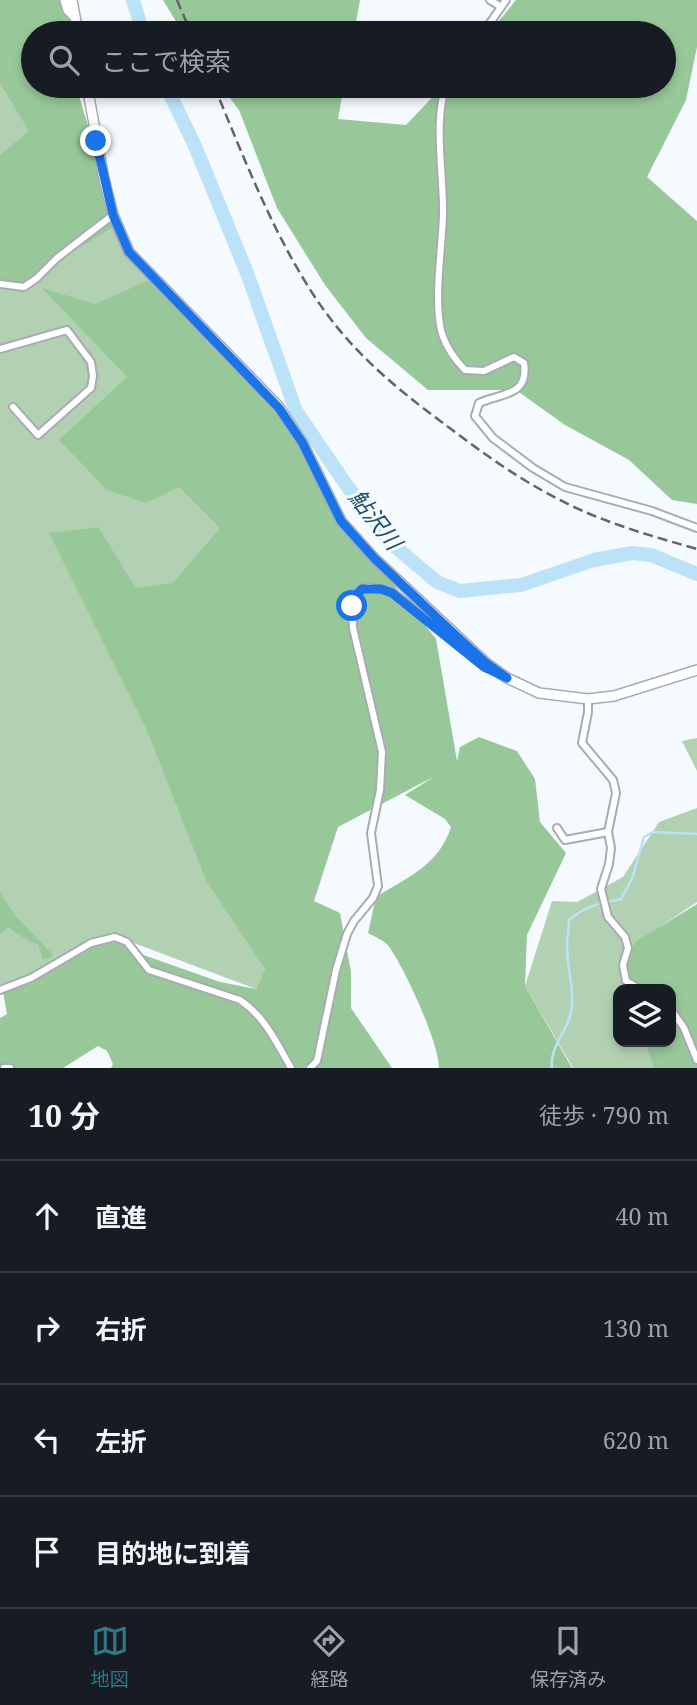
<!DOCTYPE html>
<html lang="ja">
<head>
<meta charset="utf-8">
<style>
	body { margin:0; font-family:"Noto Serif","Noto Sans JP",serif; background:#20242c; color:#f1f3f6 }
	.controls { position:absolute; right:21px; bottom:21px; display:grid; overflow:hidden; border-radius:14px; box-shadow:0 4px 10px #0003 }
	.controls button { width:63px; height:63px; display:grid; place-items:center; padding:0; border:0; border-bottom:2px solid #363941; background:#171b24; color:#f1f3f6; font:35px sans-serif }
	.stop { position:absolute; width:21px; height:21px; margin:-16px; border:5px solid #1a73e8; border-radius:50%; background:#fff }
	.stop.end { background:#1a73e8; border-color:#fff; box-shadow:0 2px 7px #0008 }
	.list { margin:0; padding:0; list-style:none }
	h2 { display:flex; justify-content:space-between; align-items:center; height:91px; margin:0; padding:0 28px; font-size:30px }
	h2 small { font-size:23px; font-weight:400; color:#9ea1a6 }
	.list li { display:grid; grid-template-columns:46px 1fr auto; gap:21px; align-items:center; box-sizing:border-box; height:112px; padding:0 28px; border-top:2px solid #363941 }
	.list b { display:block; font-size:26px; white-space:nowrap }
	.list em { font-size:23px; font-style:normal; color:#9ea1a6 }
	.icon { flex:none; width:38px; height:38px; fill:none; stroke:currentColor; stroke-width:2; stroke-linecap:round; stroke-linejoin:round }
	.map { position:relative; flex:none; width:697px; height:1068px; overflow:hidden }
	.search { position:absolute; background:#171b24; box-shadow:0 4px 10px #0003; left:21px; right:21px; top:21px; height:77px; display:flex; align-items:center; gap:18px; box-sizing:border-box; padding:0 24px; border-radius:38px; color:#9ea1a6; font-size:26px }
	.sheet { height:539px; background:#171b24 }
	nav { display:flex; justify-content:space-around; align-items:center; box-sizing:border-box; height:98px; border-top:2px solid #363941; background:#171b24; font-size:19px; color:#9ea1a6 }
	nav a { display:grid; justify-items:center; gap:4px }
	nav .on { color:#317785 }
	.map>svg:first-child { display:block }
</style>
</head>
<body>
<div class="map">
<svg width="697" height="1068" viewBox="0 0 697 1068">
	<rect width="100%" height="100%" fill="#f5faff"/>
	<g fill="#b2d1b2">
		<path d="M0 0 33 33V86H76L113 227 285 446 265 969 256 989 123 939 0 990Z"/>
		<path d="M697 738V771L682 741Z"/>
		<path d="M697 808V902L655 930 633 989H618V1042H647L654 1068H573L525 986 552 901 577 902 623 877 659 822Z"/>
	</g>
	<g fill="#98c89a">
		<path d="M0 0H70L74 33H33V86H76L104 179 113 227 19 284 0 282V155L29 131 0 83Z"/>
		<path d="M163 0H360L354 33H183Z"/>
		<path d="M516 0H697V47L686 100 647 177 697 221V504L672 500 629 460 565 425 516 390H428L366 338 325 285 277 208 239 110 221 86H344L338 119 406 125 443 86H664V33H489Z"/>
		<path d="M154 278 286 418 334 508 436 639 457 761 460 747 479 737 517 751 535 779 540 822 566 853 527 935 525 986 572 1068H439C438 1040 406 972 390 948 386 941 375 937 368 933L376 897C408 877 439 865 451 827L445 819 405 795 435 776 338 827 314 901 340 913 351 972V1008L392 1068H111L113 1064 107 1051 98 1046 63 1068H9L0 1066V1018L7 1014 3 992C41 971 80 946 123 939L135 952 220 982 256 989 265 969 206 880 146 728 49 533 98 527 136 588 173 583 220 528 179 487 146 503 107 490 59 440 127 377 42 288 95 304Z"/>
		<path d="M0 893 16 916 54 956 43 960 38 944 30 942 8 927 0 934Z"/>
		<path d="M697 904V1068H654L645 1042H671V989H630L626 963 635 942Z"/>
	</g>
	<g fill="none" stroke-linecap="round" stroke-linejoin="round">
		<path stroke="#bce2f8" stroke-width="2.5" d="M552 1068C549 1047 568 1031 571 1012 575 989 567 969 567 947 567 938 569 929 569 920 585 906 601 903 621 899L632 879 644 837 653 832 697 834"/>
		<g stroke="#bce2f8" stroke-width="14">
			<path d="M133 0 143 33"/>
			<path d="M166 86 195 146 247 273 296 411 347 486 392 544 437 582 460 591 521 585 594 560 632 553 651 555 697 574"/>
		</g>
		<defs>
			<g id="street">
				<path d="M490 0 501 7"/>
				<path d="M483 33 506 0"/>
				<path d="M446 86C433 120 444 178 443 215 442 249 433 303 442 334 447 349 455 359 465 370L484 371 514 357 524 363C529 396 502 393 479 403L475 416 493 438 533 468 565 487 652 511 697 528"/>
				<path d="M0 284 24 287 37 278 57 258 113 215"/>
				<path d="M0 349 67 330 91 362 93 376 91 388 38 435 13 407"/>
				<path d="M588 699V712L582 743 613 780 616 793 608 832 611 848 609 864 601 889 608 917 625 937 628 948 623 965 626 981 640 989"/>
				<path d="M557 828 565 840 608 832"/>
				<path d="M0 990 31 978 91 943 115 937 127 942 149 970 240 1000C265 1017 277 1043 291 1068"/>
				<path d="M671 1009 684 1028 697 1060"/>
				<path d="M4 1068H10"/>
				<path d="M310 1068 317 1061 336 970 347 934 354 921 373 898 378 886 371 833 380 790 382 752 353 628 352 605 356 595 362 589 369 587 392 592 487 668"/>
			</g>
			<g id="secondary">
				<path d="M65 0 68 10 75 17"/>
				<path d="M72 0 78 33"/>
				<path d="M87 86 104 179 113 215 129 252 279 407 302 442 341 521 374 558 486 663 507 678 539 693 588 699 614 696 697 670"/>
			</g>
		</defs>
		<use href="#street" stroke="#a7acb2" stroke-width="10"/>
		<use href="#secondary" stroke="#a7acb2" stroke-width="12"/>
		<use href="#street" stroke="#fff" stroke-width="6"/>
		<use href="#secondary" stroke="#fff" stroke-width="9"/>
		<g stroke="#616468" stroke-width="2.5" stroke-dasharray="10 5" stroke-linecap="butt">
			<path d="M177 0 191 33"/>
			<path d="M214 86C242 153 268 221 306 283 346 349 394 387 455 432 492 460 530 486 572 506 612 525 655 537 697 549"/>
		</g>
	</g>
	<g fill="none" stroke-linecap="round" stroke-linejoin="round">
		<path stroke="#1a73e8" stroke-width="9" d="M96 141 113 215 129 252 279 408 302 442 341 521 374 558 450 630 486 663 507 678 484 667 392 593 381 589H362L356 595 352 606"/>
	</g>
	<g text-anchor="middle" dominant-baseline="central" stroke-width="6" stroke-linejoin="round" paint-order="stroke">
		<g font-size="23" font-style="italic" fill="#1e5069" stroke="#f5faff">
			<text transform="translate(376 519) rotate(52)">鮎沢川</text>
		</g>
	</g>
</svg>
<div class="controls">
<button><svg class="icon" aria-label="layers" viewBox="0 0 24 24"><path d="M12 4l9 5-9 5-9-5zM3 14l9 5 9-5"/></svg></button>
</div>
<div class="stop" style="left:352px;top:606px"></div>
<div class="stop end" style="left:96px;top:141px"></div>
<div class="search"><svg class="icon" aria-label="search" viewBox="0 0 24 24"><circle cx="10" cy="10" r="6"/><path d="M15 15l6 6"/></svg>ここで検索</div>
</div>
<section class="sheet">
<h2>10 分<small>徒歩 · 790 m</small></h2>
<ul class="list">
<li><svg class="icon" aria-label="ahead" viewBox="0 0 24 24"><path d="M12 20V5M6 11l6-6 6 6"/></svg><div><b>直進</b></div><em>40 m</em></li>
<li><svg class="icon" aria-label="right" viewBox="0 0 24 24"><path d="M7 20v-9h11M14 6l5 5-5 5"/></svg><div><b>右折</b></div><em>130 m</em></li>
<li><svg class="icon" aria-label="left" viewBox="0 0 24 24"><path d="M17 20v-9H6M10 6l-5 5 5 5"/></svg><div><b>左折</b></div><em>620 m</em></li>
<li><svg class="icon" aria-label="arrive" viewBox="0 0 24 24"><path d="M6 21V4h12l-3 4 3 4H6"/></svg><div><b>目的地に到着</b></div></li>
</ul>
</section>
<nav>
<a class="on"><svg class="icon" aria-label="map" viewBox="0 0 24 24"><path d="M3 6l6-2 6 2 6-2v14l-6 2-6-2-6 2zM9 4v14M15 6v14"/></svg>地図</a>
<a><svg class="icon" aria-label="directions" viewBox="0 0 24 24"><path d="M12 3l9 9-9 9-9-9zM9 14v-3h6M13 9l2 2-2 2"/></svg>経路</a>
<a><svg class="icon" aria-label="saved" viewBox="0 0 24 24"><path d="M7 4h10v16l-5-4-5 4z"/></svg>保存済み</a>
</nav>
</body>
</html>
